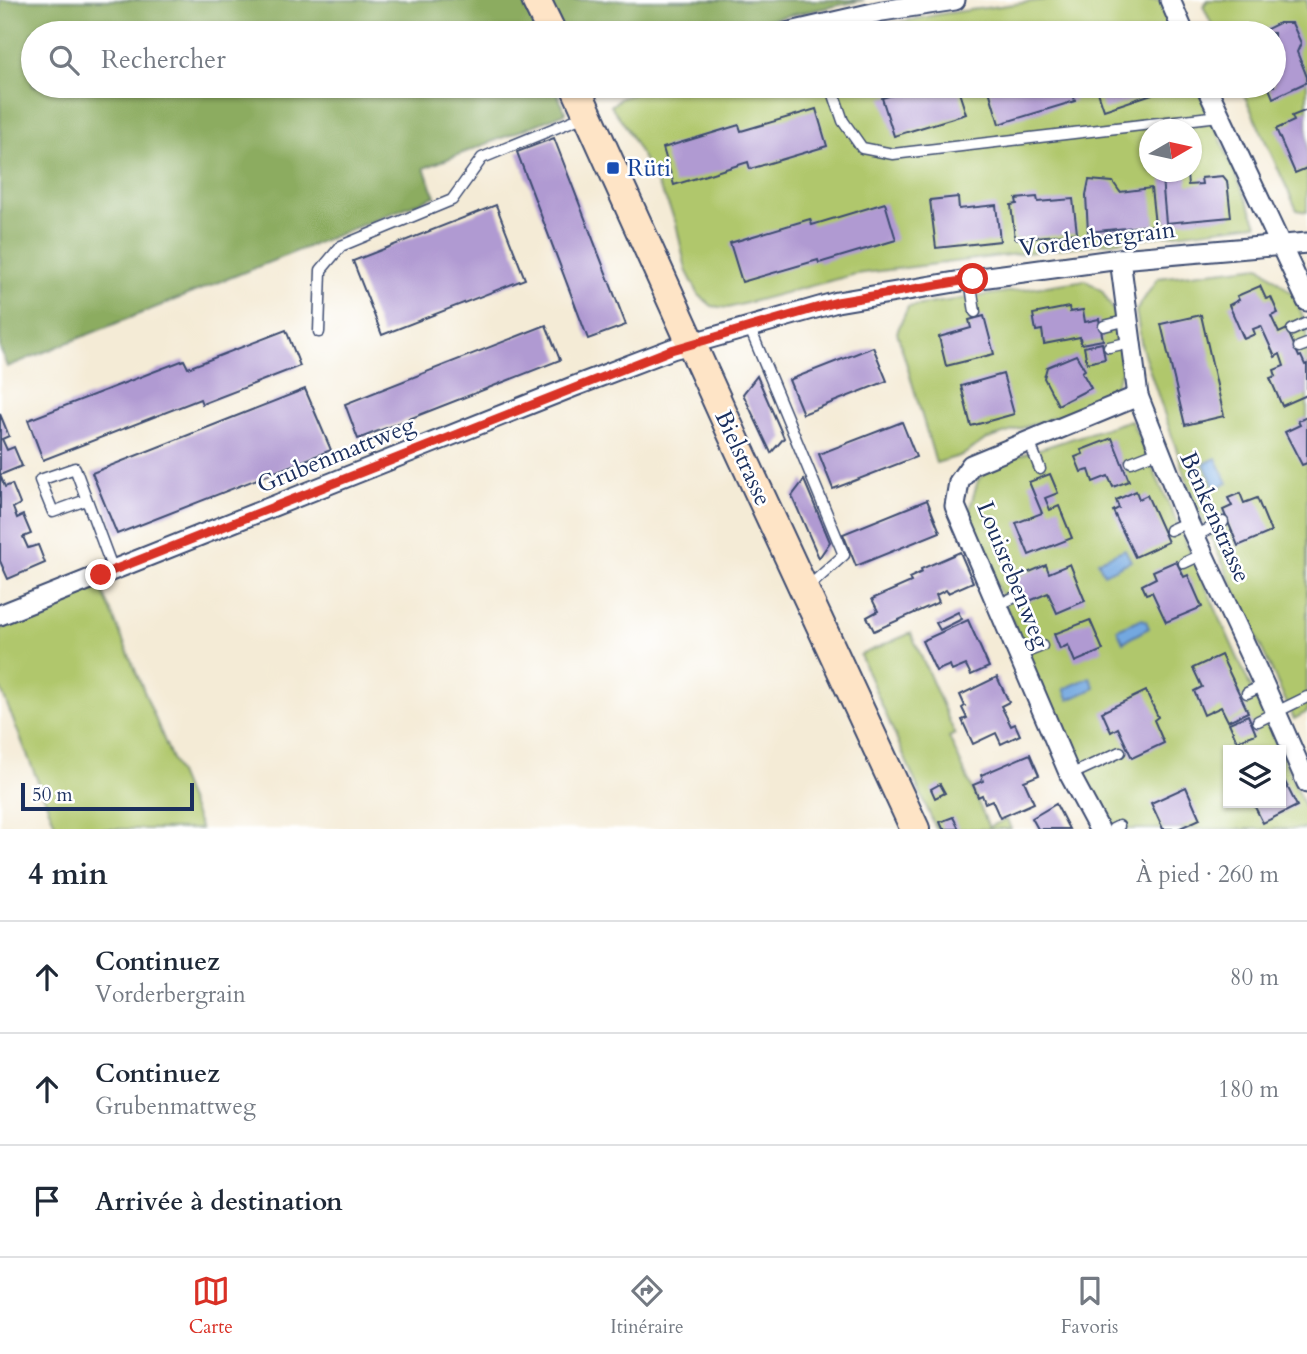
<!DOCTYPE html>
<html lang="fr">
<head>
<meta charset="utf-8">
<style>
	body { margin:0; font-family:Cardo,serif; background:#f2f2f3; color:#1f2937 }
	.controls { position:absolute; right:21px; bottom:21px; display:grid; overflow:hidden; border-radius:0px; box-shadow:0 2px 5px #0004 }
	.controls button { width:63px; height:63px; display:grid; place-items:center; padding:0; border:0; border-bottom:2px solid #e0e1e3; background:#fff; color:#1f2937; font:35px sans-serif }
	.compass { position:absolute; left:1139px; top:119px; width:63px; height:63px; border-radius:50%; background:#fff; box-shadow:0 2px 5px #0004; rotate:81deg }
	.scale { position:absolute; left:21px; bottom:18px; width:173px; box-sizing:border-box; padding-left:7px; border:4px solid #1b2f5e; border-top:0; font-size:19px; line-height:24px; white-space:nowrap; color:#1b2f5e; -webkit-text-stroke:5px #fff; paint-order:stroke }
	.stop { position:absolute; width:21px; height:21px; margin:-16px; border:5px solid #d93025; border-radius:50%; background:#fff }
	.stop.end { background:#d93025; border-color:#fff; box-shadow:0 2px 7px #0008 }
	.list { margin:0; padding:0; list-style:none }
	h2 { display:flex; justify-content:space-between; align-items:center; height:91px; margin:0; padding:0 28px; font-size:30px }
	h2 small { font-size:23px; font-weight:400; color:#747a83 }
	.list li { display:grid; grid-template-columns:46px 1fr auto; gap:21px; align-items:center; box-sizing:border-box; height:112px; padding:0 28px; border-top:2px solid #e0e1e3 }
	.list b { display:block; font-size:26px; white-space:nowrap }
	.list p { margin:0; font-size:23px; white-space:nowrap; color:#747a83 }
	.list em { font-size:23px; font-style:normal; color:#747a83 }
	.icon { flex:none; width:38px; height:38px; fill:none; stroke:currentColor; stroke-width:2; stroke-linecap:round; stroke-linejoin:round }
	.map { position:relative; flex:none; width:1307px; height:829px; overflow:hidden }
	.search { position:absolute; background:#fff; box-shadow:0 2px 5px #0004; left:21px; right:21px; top:21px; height:77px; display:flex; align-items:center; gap:18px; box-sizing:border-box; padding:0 24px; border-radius:38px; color:#747a83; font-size:26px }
	.sheet { height:427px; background:#fff }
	nav { display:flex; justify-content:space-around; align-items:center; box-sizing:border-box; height:98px; border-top:2px solid #e0e1e3; background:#fff; font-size:19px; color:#747a83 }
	nav a { display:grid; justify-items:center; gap:4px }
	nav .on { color:#d93025 }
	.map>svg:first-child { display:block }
</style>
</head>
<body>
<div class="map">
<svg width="1307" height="829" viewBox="0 0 1307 829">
	<rect width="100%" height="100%" fill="#fff"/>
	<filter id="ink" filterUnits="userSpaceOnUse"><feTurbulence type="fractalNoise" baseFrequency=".0143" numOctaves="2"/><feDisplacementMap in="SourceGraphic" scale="14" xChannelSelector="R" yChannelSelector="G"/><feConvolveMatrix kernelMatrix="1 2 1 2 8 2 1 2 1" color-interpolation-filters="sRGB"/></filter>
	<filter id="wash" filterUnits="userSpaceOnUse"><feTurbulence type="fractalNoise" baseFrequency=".00686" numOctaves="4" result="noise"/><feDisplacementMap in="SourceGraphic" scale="28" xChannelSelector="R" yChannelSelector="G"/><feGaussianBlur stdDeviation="1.57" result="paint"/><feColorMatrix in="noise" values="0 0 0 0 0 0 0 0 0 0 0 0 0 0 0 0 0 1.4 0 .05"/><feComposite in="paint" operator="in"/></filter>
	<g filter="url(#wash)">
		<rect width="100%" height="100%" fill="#f4ebd6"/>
		<g fill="#b0c76c" stroke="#667b65" stroke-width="2" fill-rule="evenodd">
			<path d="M1044 0H1160L1175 33H846L941 14Z"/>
			<path d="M1208 0H1307V212L1297 210 1240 86H1274V33H1216L1203 6Z"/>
			<path d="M656 86H1198L1257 224 856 274 728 308 712 306 699 295 686 270 676 223 668 204 625 125 611 106 621 98ZM1150 130H1192V172H1150Z"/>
			<path d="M1260 266 1293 294 1307 326V712L1294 719 1194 501 1142 348 1136 311 1158 278Z"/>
			<path d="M1086 280 1102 291 1113 310 1123 368 1114 388 1089 406 985 440 963 455 936 463 897 332 908 307Z"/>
			<path d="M1131 420 1279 750H1228V803H1281V753L1307 813V829H1108L1087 790 967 518 978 480 995 463Z"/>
			<path d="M100 585 201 829H57L0 687V629Z"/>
			<path d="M911 633 955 734 949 737 989 827 1007 819 1011 829H936L860 655Z"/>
		</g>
		<path fill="#8cac60" stroke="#546e5f" stroke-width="2" d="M0 0H864L705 33H33V86H554L566 113 424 168 435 196 7 367 0 348Z"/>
		<g fill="#73a8e0" stroke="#476c9f" stroke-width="2">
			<path d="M1216 458 1228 483 1215 488 1204 464Z"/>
			<path d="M1125 549 1131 561 1104 574 1098 561Z"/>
			<path d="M1141 619 1146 621 1149 628 1123 642 1117 629Z"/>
			<path d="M1090 677 1095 688 1069 700 1064 689Z"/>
		</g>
		<g id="blocks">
			<g fill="#b09ad2">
				<path d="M1279 23H1292L1301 43 1297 52 1307 77V82L1273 98 1268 86H1274V33H1259Z"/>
				<path d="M923 86H957L966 114 894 136 882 98Z"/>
				<path d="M994 86H1071L1075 101 999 124 988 87Z"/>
				<path d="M1096 86H1176L1104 110Z"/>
				<path d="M816 109 827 146 750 169 748 162 674 185 663 148 739 125 741 131Z"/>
				<path d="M1307 110V168L1295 173 1276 129 1294 121 1292 116Z"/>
				<path d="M554 138 626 325 588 339 517 152Z"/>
				<path d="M1187 175 1188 185 1202 184 1201 178 1223 176 1227 181 1231 217 1166 223 1162 178Z"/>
				<path d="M1089 180 1113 182 1120 192 1151 188 1155 225 1088 232 1086 195Z"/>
				<path d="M958 197 959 209 996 205 1000 241 936 248 930 200Z"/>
				<path d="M1037 197 1038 202 1073 199 1077 233 1015 239 1011 205 1017 204 1016 199Z"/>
				<path d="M885 203 896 240 819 263 818 260 742 282 730 243 810 219 812 225Z"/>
				<path d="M496 205 525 279 382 335 353 261Z"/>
				<path d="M1260 286 1266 299 1271 297 1278 313 1271 316 1279 333 1287 329 1299 357 1301 356 1305 365 1307 364V395L1282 406 1270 378 1276 376 1274 370 1284 366 1280 354 1275 357 1261 326 1253 329 1255 334 1244 339 1229 305 1239 300 1237 296Z"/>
				<path d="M1069 307 1070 312 1083 310 1085 322 1099 319 1103 340 1081 344 1080 337 1044 344 1042 330 1036 331 1033 314Z"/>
				<path d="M1201 315 1224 416 1185 425 1161 324Z"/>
				<path d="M984 316 994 354 946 366 939 337 971 328 969 320Z"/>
				<path d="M546 325 560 360 358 439 345 404Z"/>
				<path d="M286 330 300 366 202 404 200 399 43 460 28 420 184 360 188 368Z"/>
				<path d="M1102 343 1105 359 1087 363 1084 347Z"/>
				<path d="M873 347 887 381 803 414 789 380Z"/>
				<path d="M1076 355 1085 370 1082 372 1091 388 1058 405 1044 378 1047 367Z"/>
				<path d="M1003 374 1014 414 971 426 961 386Z"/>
				<path d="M757 376 784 438 771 453 743 394Z"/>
				<path d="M305 389 331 450 117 534 92 473Z"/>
				<path d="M0 414 9 436 2 439 7 450 14 447 22 466 0 475Z"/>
				<path d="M1307 417V463L1302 465 1285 432 1300 425 1298 421Z"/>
				<path d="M902 422 916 457 833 489 819 454Z"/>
				<path d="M1112 438 1129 481 1113 487 1108 476 1093 482 1089 470 1081 472 1075 457 1083 454 1081 450Z"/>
				<path d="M1050 474 1058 493 1045 498 1050 510 1059 506 1072 538 1029 555 1016 523 1042 513 1029 482Z"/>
				<path d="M0 475 5 487 12 484 20 504 13 508 17 518 23 515 31 534 23 537 28 548 38 545 45 563 8 579 0 561Z"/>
				<path d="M804 480 830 542 819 558 792 496Z"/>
				<path d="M1136 491 1139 499 1147 495 1168 542 1135 557 1113 511 1119 508 1116 500Z"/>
				<path d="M1240 493 1244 503 1257 498 1271 532 1238 546 1223 510 1232 506 1228 498Z"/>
				<path d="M927 500 940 532 856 566 843 534Z"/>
				<path d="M960 552 973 582 948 593 946 590 936 595 939 602 874 631 867 617 878 611 872 599 911 582 909 578 922 572 921 569Z"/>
				<path d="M1176 561 1184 577 1188 575 1202 607 1166 622 1152 592 1146 594 1142 585 1156 578 1153 571Z"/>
				<path d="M1070 564 1085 601 1057 613 1048 593 1025 603 1015 578 1046 565 1049 573Z"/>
				<path d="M958 612 962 619 940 630 936 623Z"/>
				<path d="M968 620 989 667 971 675 966 665 952 671 950 665 936 671 922 641Z"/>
				<path d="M1090 620 1103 650 1075 662 1068 645 1060 649 1054 634Z"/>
				<path d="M1221 655 1248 712 1228 721 1221 707 1204 715 1194 691 1202 687 1193 668Z"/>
				<path d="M997 677 1009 702 1001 706 1011 726 1015 724 1020 735 1001 744 996 733 973 744 962 720 967 718 962 708 965 706 960 695Z"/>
				<path d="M1146 691 1158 717 1154 720 1164 743 1132 758 1118 728 1111 732 1102 712Z"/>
				<path d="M1248 715 1256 734 1237 741 1229 723Z"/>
				<path d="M1030 754 1039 775 1024 781 1034 803 1000 818 992 800 985 803 982 795 978 797 973 785 983 781 981 775Z"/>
				<path d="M1281 774 1297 806 1263 823 1253 803H1281Z"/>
				<path d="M940 784 945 793 935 798 931 789Z"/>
				<path d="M1186 787 1200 819 1178 829H1163L1151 803Z"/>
				<path d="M1056 804 1069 829H1038L1032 818Z"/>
				<path d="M953 817 959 829H943L940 822Z"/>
			</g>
		</g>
	</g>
	<g filter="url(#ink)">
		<use href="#blocks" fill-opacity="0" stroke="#3c4b70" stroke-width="2"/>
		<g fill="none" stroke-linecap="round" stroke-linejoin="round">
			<defs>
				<g id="service">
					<path d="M831 86 843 121 862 148 893 154 1219 116"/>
					<path d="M970 280 975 312"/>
					<path d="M749 326 844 555 807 588"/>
					<path d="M1104 326 1128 320"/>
					<path d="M1292 330 1307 323"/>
					<path d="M319 332 321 270 341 246 452 200 482 158 587 115"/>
					<path d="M1109 347 1131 342"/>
					<path d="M1299 347 1307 344"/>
					<path d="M1029 441 1040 469"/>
					<path d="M1131 462 1159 451"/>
					<path d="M86 500 53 512 40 480 75 468 113 570"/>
					<path d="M1170 530 1188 522"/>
					<path d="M1195 536 1223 522"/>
					<path d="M1184 563 1203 554"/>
					<path d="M998 605 1015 597"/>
					<path d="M1019 655 1042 646"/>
					<path d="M1247 693 1264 685"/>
					<path d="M1258 721 1307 697"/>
					<path d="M1070 775 1120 752"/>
					<path d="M1113 829 1119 826"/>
				</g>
				<g id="minor">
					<path d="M1170 0 1184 33"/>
					<path d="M786 33 882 11 955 0"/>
					<path d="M1206 86 1307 301"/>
					<path d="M1120 259 1138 396 1188 522 1264 685 1307 783"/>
					<path d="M0 615 575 386 672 349 837 302 973 279 1120 259 1307 243"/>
					<path d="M1099 829 1070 775 955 506 959 482 971 465 1138 396"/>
				</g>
				<g id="secondary">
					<path d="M536 0 552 33"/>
					<path d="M575 86 738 447 915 829"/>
				</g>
			</defs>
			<use href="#service" stroke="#3c4b70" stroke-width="13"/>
			<use href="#minor" stroke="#3c4b70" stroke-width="23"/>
			<use href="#secondary" stroke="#3c4b70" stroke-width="32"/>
			<use href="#service" stroke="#fff" stroke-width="10"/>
			<use href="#minor" stroke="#fff" stroke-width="19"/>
			<use href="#secondary" stroke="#fee4c6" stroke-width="28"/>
		</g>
	</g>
	<g fill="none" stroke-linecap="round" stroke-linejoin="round" filter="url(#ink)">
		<path stroke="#d93025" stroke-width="9" d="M101 575 671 350 837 302 973 279"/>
	</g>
	<rect fill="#1a4fb4" stroke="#fff" stroke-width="2.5" x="606" y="161" width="14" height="14" rx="3.5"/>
	<g text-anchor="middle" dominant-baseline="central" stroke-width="5" stroke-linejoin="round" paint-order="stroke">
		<g font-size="24" fill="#164399" stroke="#fff" text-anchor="start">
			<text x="627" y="168">Rüti</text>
		</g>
		<g font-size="24" fill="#1b2f5e" stroke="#fff">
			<text transform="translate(1097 239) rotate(-7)">Vorderbergrain</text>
			<text transform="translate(336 455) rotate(-22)">Grubenmattweg</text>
			<text transform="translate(743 458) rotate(65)">Bielstrasse</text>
			<text transform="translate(1215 517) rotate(66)">Benkenstrasse</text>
			<text transform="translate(1013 575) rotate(68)">Louisrebenweg</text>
		</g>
	</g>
</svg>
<div class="controls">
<button><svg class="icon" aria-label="layers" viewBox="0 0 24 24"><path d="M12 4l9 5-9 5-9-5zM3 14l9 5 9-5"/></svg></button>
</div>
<svg class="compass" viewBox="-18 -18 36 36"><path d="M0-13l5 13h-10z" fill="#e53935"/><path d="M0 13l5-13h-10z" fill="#747a83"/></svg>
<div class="scale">50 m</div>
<div class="stop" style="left:973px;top:279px"></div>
<div class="stop end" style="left:101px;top:575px"></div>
<div class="search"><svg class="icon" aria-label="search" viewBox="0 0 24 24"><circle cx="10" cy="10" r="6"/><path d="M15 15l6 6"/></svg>Rechercher</div>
</div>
<section class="sheet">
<h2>4 min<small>À pied · 260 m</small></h2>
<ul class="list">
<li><svg class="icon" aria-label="ahead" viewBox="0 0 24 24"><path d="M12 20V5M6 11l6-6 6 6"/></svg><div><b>Continuez</b><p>Vorderbergrain</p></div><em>80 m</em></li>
<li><svg class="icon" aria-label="ahead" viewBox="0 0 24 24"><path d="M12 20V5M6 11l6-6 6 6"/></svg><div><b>Continuez</b><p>Grubenmattweg</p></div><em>180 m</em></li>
<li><svg class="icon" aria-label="arrive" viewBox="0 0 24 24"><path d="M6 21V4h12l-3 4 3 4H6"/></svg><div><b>Arrivée à destination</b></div></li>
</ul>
</section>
<nav>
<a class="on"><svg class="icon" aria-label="map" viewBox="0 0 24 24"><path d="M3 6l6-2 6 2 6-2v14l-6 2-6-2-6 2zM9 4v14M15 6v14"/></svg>Carte</a>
<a><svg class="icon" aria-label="directions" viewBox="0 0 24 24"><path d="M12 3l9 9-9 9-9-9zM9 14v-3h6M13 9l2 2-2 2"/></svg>Itinéraire</a>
<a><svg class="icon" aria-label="saved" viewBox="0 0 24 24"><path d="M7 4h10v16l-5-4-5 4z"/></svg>Favoris</a>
</nav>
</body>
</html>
